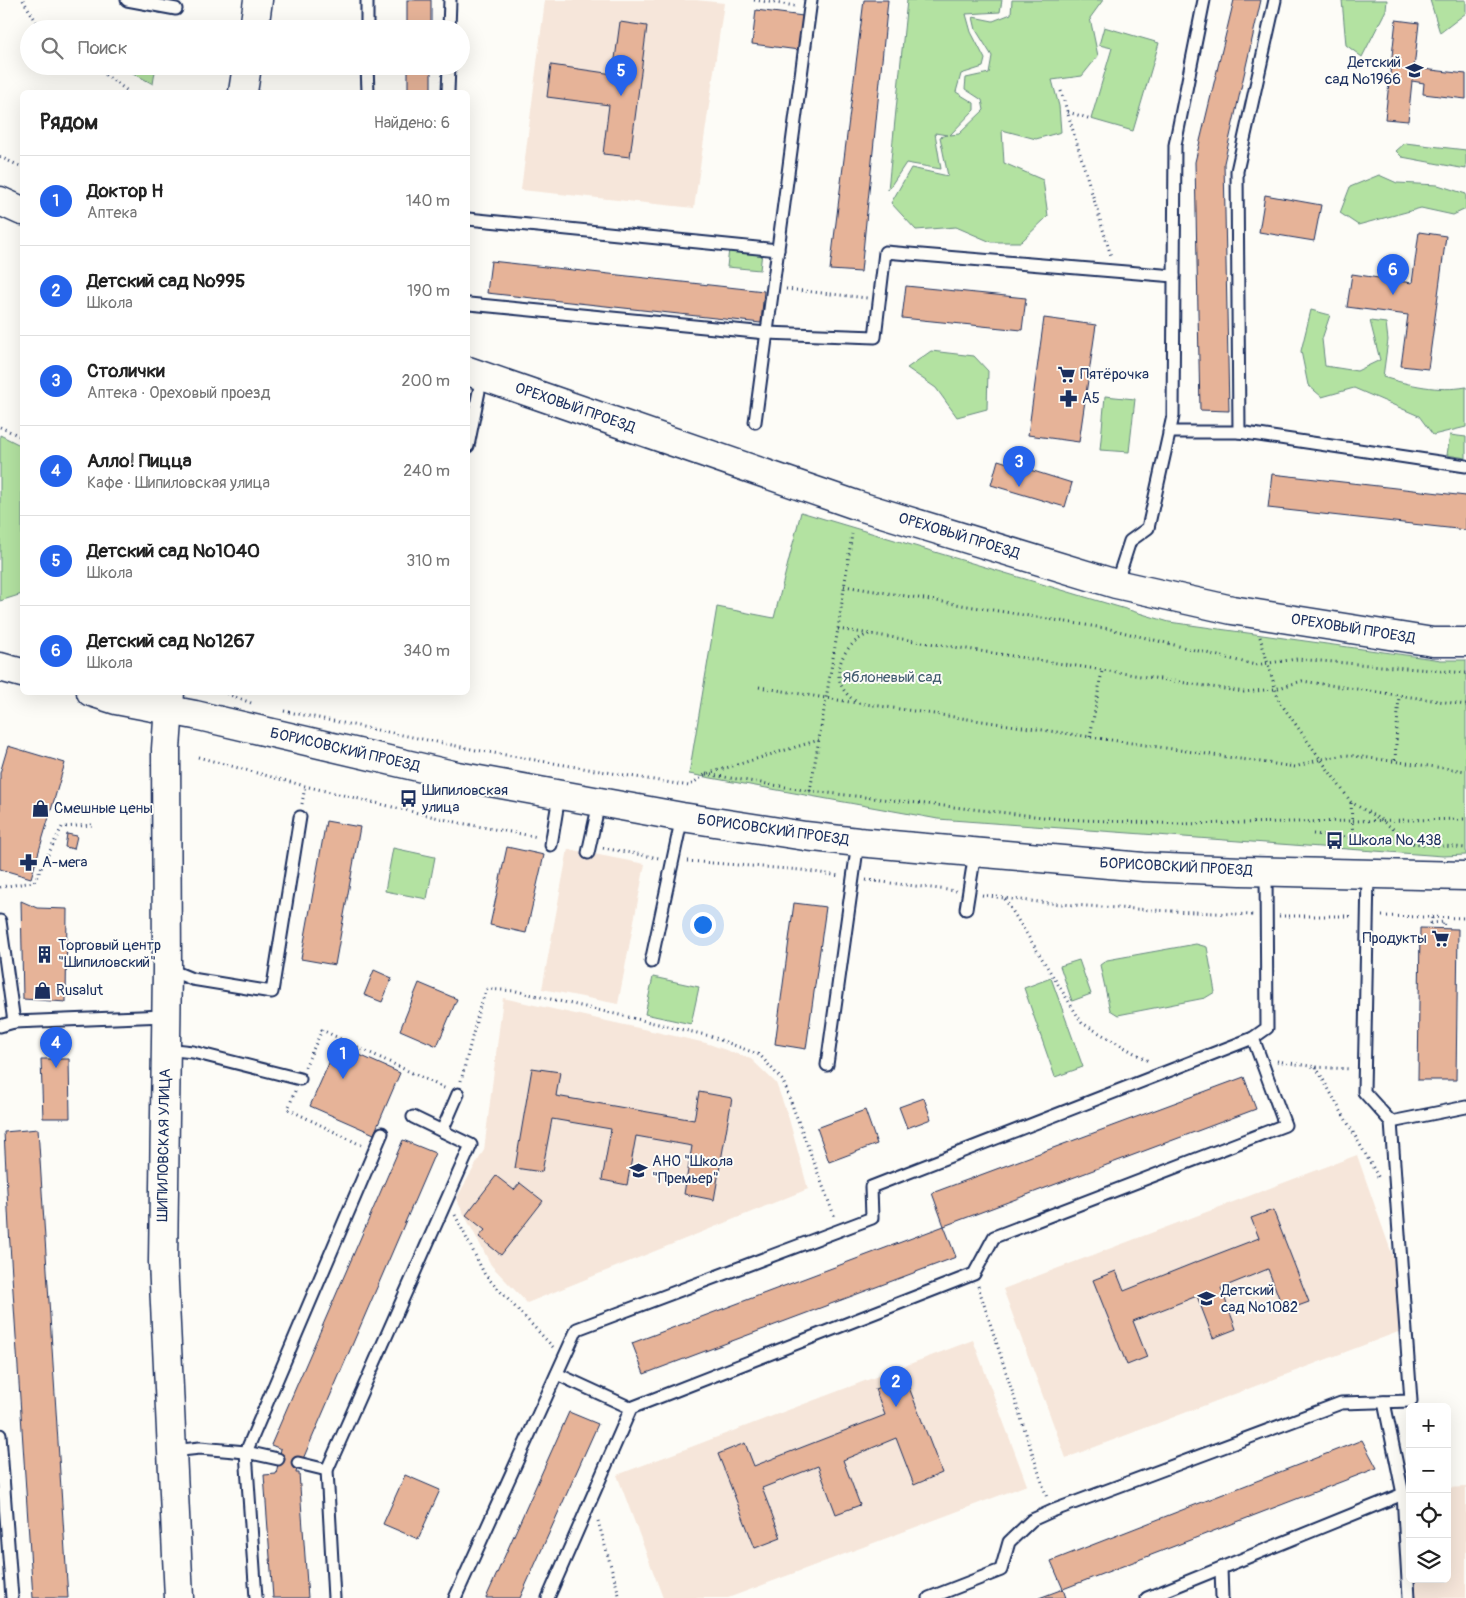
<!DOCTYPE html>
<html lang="ru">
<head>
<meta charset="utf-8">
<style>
	body { margin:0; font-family:Pangolin,sans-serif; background:#f6f6f6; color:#222 }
	.controls { position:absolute; right:15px; bottom:15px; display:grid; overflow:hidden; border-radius:8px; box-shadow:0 5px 20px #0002 }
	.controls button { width:45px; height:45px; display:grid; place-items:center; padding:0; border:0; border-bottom:1px solid #e0e0e0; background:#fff; color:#222; font:25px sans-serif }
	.you { position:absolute; left:702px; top:924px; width:18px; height:18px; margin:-12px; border:4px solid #fff; border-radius:50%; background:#1a73e8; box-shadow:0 0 0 8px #1a73e833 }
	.badge { display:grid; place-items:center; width:32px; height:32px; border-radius:50%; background:#2563eb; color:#fff; font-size:16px; font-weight:700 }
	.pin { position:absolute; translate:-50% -41px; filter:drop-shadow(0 1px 2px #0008) }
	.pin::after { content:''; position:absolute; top:26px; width:18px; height:15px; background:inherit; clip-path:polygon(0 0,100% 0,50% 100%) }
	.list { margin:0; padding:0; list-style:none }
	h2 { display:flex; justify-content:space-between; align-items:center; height:65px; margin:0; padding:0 20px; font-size:21px }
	h2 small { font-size:16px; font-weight:400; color:#767676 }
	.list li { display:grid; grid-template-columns:32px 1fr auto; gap:15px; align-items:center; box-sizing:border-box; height:90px; padding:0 20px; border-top:1px solid #e0e0e0 }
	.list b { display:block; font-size:19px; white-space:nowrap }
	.list p { margin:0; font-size:16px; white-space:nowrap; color:#767676 }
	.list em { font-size:16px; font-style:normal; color:#767676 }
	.icon { flex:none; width:28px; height:28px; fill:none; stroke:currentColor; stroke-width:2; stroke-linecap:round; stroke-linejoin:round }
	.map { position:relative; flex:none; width:1466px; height:1598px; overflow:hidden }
	.search { position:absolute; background:#fff; box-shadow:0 5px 20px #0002; left:20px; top:20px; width:450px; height:55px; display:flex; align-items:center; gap:12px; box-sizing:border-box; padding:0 18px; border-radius:28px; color:#767676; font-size:19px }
	.panel { position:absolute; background:#fff; box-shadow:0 5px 20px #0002; left:20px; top:90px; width:450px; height:605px; border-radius:8px }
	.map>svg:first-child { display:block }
</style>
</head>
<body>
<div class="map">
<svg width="1466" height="1598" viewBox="0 0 1466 1598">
	<rect width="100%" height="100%" fill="#fdfcf7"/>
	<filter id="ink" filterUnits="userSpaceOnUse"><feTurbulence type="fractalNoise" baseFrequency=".02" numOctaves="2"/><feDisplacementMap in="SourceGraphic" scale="10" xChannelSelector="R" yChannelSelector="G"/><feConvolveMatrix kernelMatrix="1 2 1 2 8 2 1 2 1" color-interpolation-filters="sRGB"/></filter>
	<g filter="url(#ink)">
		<g fill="#f6e6da">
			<path d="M545 0H696L724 3 694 208 521 190Z"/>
			<path d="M568 849 645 864 618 1004 542 989Z"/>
			<path d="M503 998 706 1043 751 1059 776 1083 789 1119 808 1189 527 1303 491 1265 456 1199 484 1150Z"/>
			<path d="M1357 1155 1411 1308 1406 1329 1066 1458 1003 1289Z"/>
			<path d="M973 1340 1027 1485 728 1598H663L617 1475Z"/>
			<path d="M1466 1487V1598H1414L1413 1579H1447V1488Z"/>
		</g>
		<g fill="#b3e2a1" stroke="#678880">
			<path d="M907 0H1002L1000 12 966 14 971 32 985 59 983 67 961 74 956 92 974 103V110L950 135 959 134 984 110 982 100 965 89 966 78 989 73 992 56 976 30 973 17 993 21 1011 14 1012 0H1103L1090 18 1098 56 1082 76 1052 80 1059 106 1061 132 1036 139 1002 130 1004 163 1043 180 1048 216 1021 242H991L956 227 916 230 891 203 911 168 948 176 940 137 947 135 935 133 941 169 906 163 888 190Z"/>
			<path d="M1342 0H1387L1386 10 1362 57 1346 45Z"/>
			<path d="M1430 0H1466V13L1440 33Z"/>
			<path d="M1104 27 1159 43 1133 131 1091 119 1112 48 1099 45Z"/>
			<path d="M120 66H156L153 84Z"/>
			<path d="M1405 143 1466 150V169L1402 157 1396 151Z"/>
			<path d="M1379 175 1397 183 1438 185 1466 194V209L1453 215 1421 208 1358 225 1340 213 1350 187Z"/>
			<path d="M729 249 762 252 760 270 727 267Z"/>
			<path d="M1311 310 1330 315 1322 339 1325 366 1357 371 1380 360 1370 321 1386 323 1388 340 1383 377C1409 385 1439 392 1466 387V427L1433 435 1419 416 1354 388 1322 397 1308 385 1301 351Z"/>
			<path d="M931 351 974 356 988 371 987 409 957 417 936 388 907 368Z"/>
			<path d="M1105 396 1135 399 1129 452 1100 450Z"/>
			<path d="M0 435 22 446V594L0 601Z"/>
			<path d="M1450 435 1466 437V458L1447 455Z"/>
			<path d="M801 512 1169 622 1441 660H1466V855L1443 856 938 819 689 774 717 607 774 618Z"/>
			<path d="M393 848 435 857 427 899 385 891Z"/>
			<path d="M1196 944 1207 947 1215 992 1205 998 1118 1015 1110 1010 1100 965 1107 960Z"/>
			<path d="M1079 960 1091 994 1072 1001 1060 966Z"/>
			<path d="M653 977 699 987 691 1024 645 1014Z"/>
			<path d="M1051 978 1083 1067 1055 1077 1024 988Z"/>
		</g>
		<g fill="#e6b398" stroke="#1b2f5e">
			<rect x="407" y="0" width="24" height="29"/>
			<path d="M864 0H888L861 272 830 270Z"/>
			<path d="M1234 0H1261L1224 163 1229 411 1200 410 1195 162Z"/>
			<path d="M756 10 803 16 799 50 752 44Z"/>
			<path d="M1396 20 1419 23 1414 68 1466 74V99L1423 94 1424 83 1412 81 1408 121 1385 119Z"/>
			<path d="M620 22 647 26 630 157 603 154 609 105 547 97 551 65 613 74Z"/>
			<rect x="408" y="66" width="23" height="26"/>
			<path d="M1265 195 1321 205 1314 241 1259 232Z"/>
			<path d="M1419 232 1446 236 1428 369 1401 366 1408 315 1347 307 1352 274 1412 283Z"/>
			<path d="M491 261 764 291 761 323 487 293Z"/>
			<path d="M906 286 1026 298 1022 330 902 318Z"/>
			<path d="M1044 318 1096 325 1079 442 1028 435Z"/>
			<path d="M998 460 1072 483 1065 507 991 485Z"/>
			<path d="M1272 474 1466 496V530L1268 508Z"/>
			<path d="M8 746 65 763 31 878 0 869V773Z"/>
			<path d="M326 821 360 827 335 965 301 959Z"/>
			<path d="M67 834 77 836 74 849 65 847Z"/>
			<path d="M507 847 544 855 526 933 490 925Z"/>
			<path d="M21 901 37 908 67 909 66 1002 23 999Z"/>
			<path d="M794 903 826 907 806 1049 775 1044Z"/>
			<path d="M1420 928 1458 929 1456 1080H1418Z"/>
			<path d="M374 970 392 978 382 1002 364 995Z"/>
			<path d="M419 983 457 999 437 1046 400 1030Z"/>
			<path d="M337 1045 400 1073 374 1134 310 1106Z"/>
			<path d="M41 1059H69L70 1118H43Z"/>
			<path d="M532 1068 560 1072 556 1096 694 1120 699 1092 732 1098 714 1200 684 1194 692 1146 636 1136 627 1185 602 1180 611 1129 552 1119 542 1172 515 1168Z"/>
			<path d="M1244 1077 1256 1109 944 1226 932 1193Z"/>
			<path d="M924 1098 931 1119 907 1128 899 1107Z"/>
			<path d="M865 1110 877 1144 829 1162 817 1128Z"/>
			<path d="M38 1129 68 1598H33L9 1229 4 1132Z"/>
			<path d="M403 1140 435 1153 303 1459 299 1457 296 1473H299L308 1598H273L264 1475 276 1474 281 1449 271 1445Z"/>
			<path d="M496 1176 514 1190 520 1183 543 1201 501 1255 479 1237 485 1230 466 1215Z"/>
			<path d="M1273 1210 1309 1302 1284 1311 1268 1269 1221 1288 1236 1329 1213 1338 1197 1296 1133 1321 1147 1357 1127 1365 1093 1280 1116 1271 1124 1291 1194 1263 1259 1238 1251 1218Z"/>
			<path d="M944 1226 956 1257 644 1374 632 1343Z"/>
			<path d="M905 1377 942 1473 914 1485 896 1438 843 1460 860 1505 836 1514 818 1466 762 1488 781 1538 755 1548 718 1454 745 1443 754 1466 885 1415 875 1389Z"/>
			<path d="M569 1412 598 1424 520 1598H486Z"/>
			<path d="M1362 1440 1377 1468 1063 1589 1051 1561Z"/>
			<path d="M405 1475 440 1490 418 1539 383 1524Z"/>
			<path d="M1063 1589 1066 1598H1039Z"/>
		</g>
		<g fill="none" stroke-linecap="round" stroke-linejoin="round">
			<defs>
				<g id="service">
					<path d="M127 0 176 9"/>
					<path d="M367 0V29"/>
					<path d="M449 29 450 0"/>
					<path d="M367 66 368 92"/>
					<path d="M448 92 449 66"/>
					<path d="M468 219 778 250"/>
					<path d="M469 304 766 333 875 337 885 252 1174 276"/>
					<path d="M755 422 811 0"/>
					<path d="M1169 432H1239L1237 171 1275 0"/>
					<path d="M1239 432 1466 466"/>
					<path d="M468 446 482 376"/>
					<path d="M1116 584 1130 541 1148 528 1173 416 1175 145 1204 0"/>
					<path d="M551 845 559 796"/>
					<path d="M588 853 599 803"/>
					<path d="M966 909 975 853"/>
					<path d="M0 921 14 1022"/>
					<path d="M651 962 682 817"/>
					<path d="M168 969 192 979 272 992 300 817"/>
					<path d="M0 1026 14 1022 165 1016"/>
					<path d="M165 1049 193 1052 300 1079"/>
					<path d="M827 1065 858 842"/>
					<path d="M1391 1122 1466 1107"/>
					<path d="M442 1131 458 1094"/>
					<path d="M557 1374 631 1408 974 1274 994 1237 1285 1125 1253 1038"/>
					<path d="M0 1435 12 1598"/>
					<path d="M172 1451 200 1448 246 1452 278 1459"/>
					<path d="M298 1463 327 1470"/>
					<path d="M1403 1494 1409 1598"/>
					<path d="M1221 1568 1222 1598"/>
					<path d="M256 1598 246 1452 382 1133"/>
					<path d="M334 1598 327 1470 471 1145 413 1117"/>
					<path d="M455 1598 577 1329 872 1218 871 1187 1253 1038 1267 1028 1266 871"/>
					<path d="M548 1598 631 1408"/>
					<path d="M929 1598 1001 1570 1009 1542 1032 1520 1052 1511 1341 1403 1411 1401 1391 1122 1364 1092 1368 874"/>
					<path d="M1147 1598 1403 1494 1384 1402"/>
				</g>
				<g id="tertiary">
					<path d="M0 201 22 211"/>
					<path d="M468 371 856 505 1116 584 1232 610 1433 642H1466"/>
					<path d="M0 667 22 673"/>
					<path d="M91 692 116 700 195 715 457 776 682 817 805 836 858 842 1143 867 1241 871 1466 876"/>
				</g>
				<g id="secondary">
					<path d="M254 29 258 0"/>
					<path d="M243 92 247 66"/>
					<path d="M170 692 166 749 167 968 163 1262 179 1598"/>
				</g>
			</defs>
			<use href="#service" stroke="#1b2f5e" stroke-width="15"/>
			<use href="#tertiary" stroke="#1b2f5e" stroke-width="31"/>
			<use href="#secondary" stroke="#1b2f5e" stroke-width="31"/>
			<g stroke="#1b2f5e" stroke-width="3" stroke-dasharray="1 4" stroke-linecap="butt">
				<path d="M23 0 39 26 42 29"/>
				<path d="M754 0 796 6"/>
				<path d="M93 66 129 92"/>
				<path d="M1061 91 1111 256"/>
				<path d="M1068 112 1091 119"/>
				<path d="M0 157 22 167"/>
				<path d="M786 289 867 298"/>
				<path d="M0 427 22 437"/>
				<path d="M844 586 1110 629 1255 665 1297 659 1466 673"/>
				<path d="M838 629 1244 692 1275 689 1302 681 1466 705"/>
				<path d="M869 634C838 645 825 686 859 703L1295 767 1321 759 1347 755 1466 771"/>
				<path d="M1260 637 1279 701 1351 802 1381 820 1414 844"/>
				<path d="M759 687 856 703"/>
				<path d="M222 692 254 704"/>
				<path d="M284 711 476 750 689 786 706 774 819 740"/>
				<path d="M1090 737 1102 671"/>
				<path d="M198 757 305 786 460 823 538 837"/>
				<path d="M1395 760 1399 695"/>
				<path d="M706 774 810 791 1061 819 1180 824 1466 819"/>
				<path d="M810 791 838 629 852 534"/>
				<path d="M1351 803 1353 838"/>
				<path d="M302 804 305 786"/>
				<path d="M1313 834 1466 848"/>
				<path d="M603 848 659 858"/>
				<path d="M687 861 801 870 840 876"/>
				<path d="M866 880 956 891"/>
				<path d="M0 887 34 882 62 827 92 825"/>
				<path d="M982 895C1071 908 1164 910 1253 915"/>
				<path d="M1005 899 1082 1023 1150 1062"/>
				<path d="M1279 916H1353"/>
				<path d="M1382 916 1466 918"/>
				<path d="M1432 918 1431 923 1444 922 1443 928"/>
				<path d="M1277 1061 1316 1067 1350 1069"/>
				<path d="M305 1067 322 1030 446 1089"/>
				<path d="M1316 1067 1380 1180"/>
				<path d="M461 1081 480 1006 487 989 516 991 710 1036 760 1055 783 1081 835 1218"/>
				<path d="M295 1091 288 1109 361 1145"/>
				<path d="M455 1215 485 1275 553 1347"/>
				<path d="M978 1286 1047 1498"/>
				<path d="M598 1521 620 1598"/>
			</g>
			<use href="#service" stroke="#fdfcf7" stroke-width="11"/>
			<use href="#tertiary" stroke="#fdfcf7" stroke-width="28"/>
			<use href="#secondary" stroke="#fdfcf7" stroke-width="28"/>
		</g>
	</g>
	<defs>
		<symbol id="school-bare" viewBox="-9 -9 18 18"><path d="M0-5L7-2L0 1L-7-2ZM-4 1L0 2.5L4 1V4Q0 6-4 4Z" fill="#1b2f5e" stroke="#fdfcf7" stroke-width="2.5" paint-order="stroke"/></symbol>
		<symbol id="supermarket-bare" viewBox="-9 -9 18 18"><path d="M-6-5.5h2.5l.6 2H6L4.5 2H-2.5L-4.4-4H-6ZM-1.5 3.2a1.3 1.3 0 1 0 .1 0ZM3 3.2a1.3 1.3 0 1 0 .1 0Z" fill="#1b2f5e" stroke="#fdfcf7" stroke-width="2.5" paint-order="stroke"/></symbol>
		<symbol id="pharmacy-bare" viewBox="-9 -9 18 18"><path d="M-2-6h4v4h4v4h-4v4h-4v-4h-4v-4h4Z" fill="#1b2f5e" stroke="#fdfcf7" stroke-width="2.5" paint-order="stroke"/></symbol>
		<symbol id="bus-bare" viewBox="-9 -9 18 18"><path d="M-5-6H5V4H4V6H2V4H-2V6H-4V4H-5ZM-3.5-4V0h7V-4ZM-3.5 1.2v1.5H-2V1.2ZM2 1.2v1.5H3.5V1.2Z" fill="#1b2f5e" stroke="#fdfcf7" stroke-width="2.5" paint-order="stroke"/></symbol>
		<symbol id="shop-bare" viewBox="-9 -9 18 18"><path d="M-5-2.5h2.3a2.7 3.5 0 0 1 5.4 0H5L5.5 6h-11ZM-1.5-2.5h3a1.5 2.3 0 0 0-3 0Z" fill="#1b2f5e" stroke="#fdfcf7" stroke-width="2.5" paint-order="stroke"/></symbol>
		<symbol id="building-bare" viewBox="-9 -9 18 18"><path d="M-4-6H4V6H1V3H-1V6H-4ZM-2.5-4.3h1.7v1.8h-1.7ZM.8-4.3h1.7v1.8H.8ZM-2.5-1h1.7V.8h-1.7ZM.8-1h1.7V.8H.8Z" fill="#1b2f5e" stroke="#fdfcf7" stroke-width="2.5" paint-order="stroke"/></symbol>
	</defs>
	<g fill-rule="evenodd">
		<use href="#school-bare" x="1402" y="58" width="25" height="25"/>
		<use href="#supermarket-bare" x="1054" y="362" width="25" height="25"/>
		<use href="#pharmacy-bare" x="1056" y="386" width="25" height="25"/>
		<use href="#bus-bare" x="396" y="786" width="25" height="25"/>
		<use href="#shop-bare" x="28" y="796" width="25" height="25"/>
		<use href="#bus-bare" x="1322" y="828" width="25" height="25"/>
		<use href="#pharmacy-bare" x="16" y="850" width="25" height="25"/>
		<use href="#supermarket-bare" x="1428" y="926" width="25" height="25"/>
		<use href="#building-bare" x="32" y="942" width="25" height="25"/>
		<use href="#shop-bare" x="30" y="978" width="25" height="25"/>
		<use href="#school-bare" x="626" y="1158" width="25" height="25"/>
		<use href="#school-bare" x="1194" y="1286" width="25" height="25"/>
	</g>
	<g text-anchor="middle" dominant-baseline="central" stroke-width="4" stroke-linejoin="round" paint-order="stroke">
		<g font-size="15" fill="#1b2f5e" stroke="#fdfcf7" text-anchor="start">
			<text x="1401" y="62" text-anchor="end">Детский<tspan x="1401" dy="17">сад №1966</tspan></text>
			<text x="1080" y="374">Пятёрочка</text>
			<text x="1082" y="398">А5</text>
			<text x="422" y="790">Шипиловская<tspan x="422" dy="17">улица</tspan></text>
			<text x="54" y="808">Смешные цены</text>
			<text x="1349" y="840">Школа № 438</text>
			<text x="42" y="862">А-мега</text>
			<text x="1427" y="938" text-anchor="end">Продукты</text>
			<text x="58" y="945">Торговый центр<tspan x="58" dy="17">"Шипиловский"</tspan></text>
			<text x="56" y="990">Rusalut</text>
			<text x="652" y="1161">АНО "Школа<tspan x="652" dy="17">"Премьер"</tspan></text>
			<text x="1221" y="1290">Детский<tspan x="1221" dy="17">сад №1082</tspan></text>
		</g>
		<g font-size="15" fill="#1b2f5e" stroke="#fdfcf7">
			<text transform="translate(575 408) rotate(19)">ОРЕХОВЫЙ ПРОЕЗД</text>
			<text transform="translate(959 536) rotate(17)">ОРЕХОВЫЙ ПРОЕЗД</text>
			<text transform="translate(1353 629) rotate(9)">ОРЕХОВЫЙ ПРОЕЗД</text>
			<text transform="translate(345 750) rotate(13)">БОРИСОВСКИЙ ПРОЕЗД</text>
			<text transform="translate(773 830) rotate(8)">БОРИСОВСКИЙ ПРОЕЗД</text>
			<text transform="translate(1176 867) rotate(3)">БОРИСОВСКИЙ ПРОЕЗД</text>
			<text transform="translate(164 1145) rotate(-89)">ШИПИЛОВСКАЯ УЛИЦА</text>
		</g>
		<g font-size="15" fill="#415c6f" stroke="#fdfcf7">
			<text x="892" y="677">Яблоневый сад</text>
		</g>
	</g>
</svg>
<div class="controls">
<button>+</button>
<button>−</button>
<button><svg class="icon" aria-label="locate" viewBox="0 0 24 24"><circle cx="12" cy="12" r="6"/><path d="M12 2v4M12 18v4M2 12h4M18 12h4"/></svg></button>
<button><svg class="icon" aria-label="layers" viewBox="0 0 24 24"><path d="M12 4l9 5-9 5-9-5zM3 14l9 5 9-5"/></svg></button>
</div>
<div class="you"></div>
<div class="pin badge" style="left:343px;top:1079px">1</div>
<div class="pin badge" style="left:896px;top:1407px">2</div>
<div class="pin badge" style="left:1019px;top:487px">3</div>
<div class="pin badge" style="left:56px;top:1068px">4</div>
<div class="pin badge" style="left:621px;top:96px">5</div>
<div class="pin badge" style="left:1393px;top:295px">6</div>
<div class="search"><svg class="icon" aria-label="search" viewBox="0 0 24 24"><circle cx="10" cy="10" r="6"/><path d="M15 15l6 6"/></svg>Поиск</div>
<section class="panel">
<h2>Рядом<small>Найдено: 6</small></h2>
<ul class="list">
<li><span class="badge">1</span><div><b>Доктор Н</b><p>Аптека</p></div><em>140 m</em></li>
<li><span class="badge">2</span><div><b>Детский сад №995</b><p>Школа</p></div><em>190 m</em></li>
<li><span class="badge">3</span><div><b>Столички</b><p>Аптека · Ореховый проезд</p></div><em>200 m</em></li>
<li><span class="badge">4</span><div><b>Алло! Пицца</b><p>Кафе · Шипиловская улица</p></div><em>240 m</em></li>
<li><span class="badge">5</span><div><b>Детский сад №1040</b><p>Школа</p></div><em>310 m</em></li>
<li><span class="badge">6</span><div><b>Детский сад №1267</b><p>Школа</p></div><em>340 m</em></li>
</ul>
</section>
</div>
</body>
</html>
